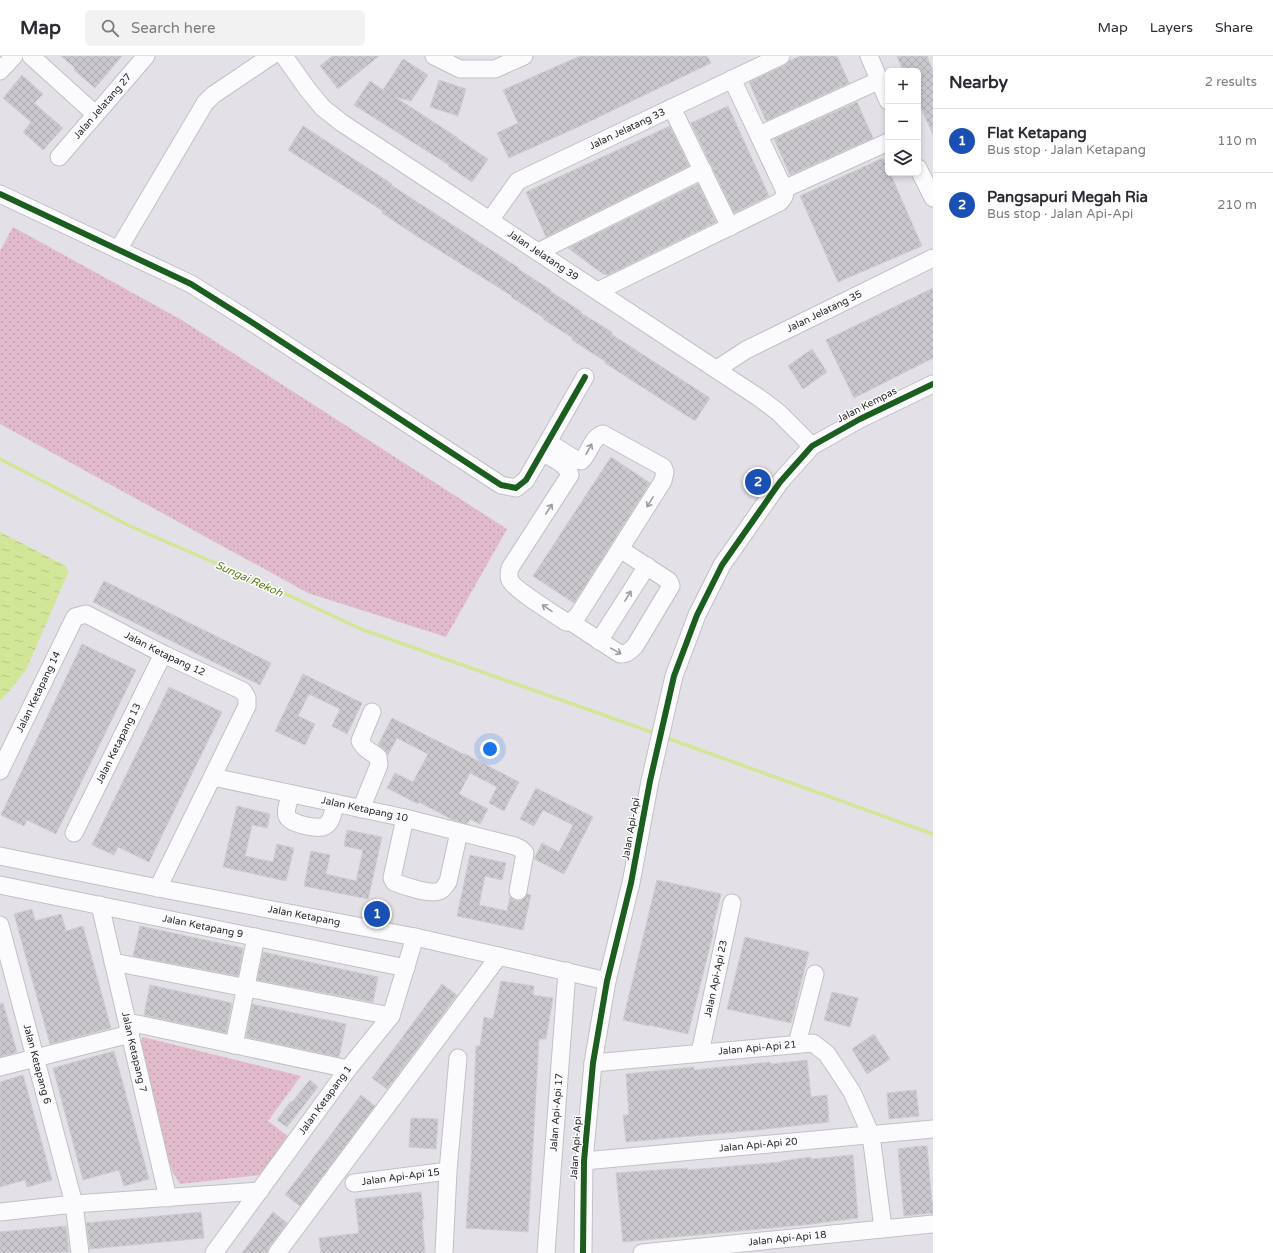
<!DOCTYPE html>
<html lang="en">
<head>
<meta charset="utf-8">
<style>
	body { margin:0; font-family:"Varela Round",sans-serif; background:#f2f2f3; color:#2b2b33 }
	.controls { position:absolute; right:12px; top:12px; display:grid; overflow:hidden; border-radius:6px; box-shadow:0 2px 6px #0003 }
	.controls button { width:36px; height:36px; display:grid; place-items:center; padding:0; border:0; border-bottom:1px solid #e1e1e2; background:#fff; color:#2b2b33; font:20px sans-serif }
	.you { position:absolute; left:490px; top:693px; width:14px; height:14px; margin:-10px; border:3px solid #fff; border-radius:50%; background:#1a73e8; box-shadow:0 0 0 6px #1a73e833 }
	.badge { display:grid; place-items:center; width:26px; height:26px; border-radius:50%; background:#6b6a6c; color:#fff; font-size:13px; font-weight:700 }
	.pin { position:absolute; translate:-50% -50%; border:2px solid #fff; box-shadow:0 1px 4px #0006 }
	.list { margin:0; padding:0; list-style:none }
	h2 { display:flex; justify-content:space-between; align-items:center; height:52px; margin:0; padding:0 16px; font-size:17px }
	h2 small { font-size:13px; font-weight:400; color:#7c7c81 }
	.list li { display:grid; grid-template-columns:26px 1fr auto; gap:12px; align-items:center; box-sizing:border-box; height:64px; padding:0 16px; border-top:1px solid #e1e1e2 }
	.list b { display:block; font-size:15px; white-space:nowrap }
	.list p { margin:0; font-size:13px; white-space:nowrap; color:#7c7c81 }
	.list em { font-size:13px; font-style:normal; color:#7c7c81 }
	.icon { flex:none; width:22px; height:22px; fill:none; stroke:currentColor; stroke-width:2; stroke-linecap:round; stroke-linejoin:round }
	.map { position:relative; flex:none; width:933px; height:1197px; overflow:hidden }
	header { display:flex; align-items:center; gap:24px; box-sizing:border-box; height:56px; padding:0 20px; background:#fff; border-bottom:1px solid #e1e1e2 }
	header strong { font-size:19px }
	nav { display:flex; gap:22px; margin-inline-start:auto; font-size:14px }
	.search { width:280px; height:36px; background:#f2f2f3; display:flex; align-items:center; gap:10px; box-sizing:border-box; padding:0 14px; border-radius:6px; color:#7c7c81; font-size:15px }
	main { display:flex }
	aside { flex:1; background:#fff }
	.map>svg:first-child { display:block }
</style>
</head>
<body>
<header>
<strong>Map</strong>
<div class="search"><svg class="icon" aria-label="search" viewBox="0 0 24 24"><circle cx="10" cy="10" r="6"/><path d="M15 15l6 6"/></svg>Search here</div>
<nav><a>Map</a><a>Layers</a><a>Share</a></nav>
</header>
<main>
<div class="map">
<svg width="933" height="1197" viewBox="0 0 933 1197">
	<defs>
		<pattern id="green-dots" width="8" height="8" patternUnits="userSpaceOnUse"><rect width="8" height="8" fill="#e1bbcb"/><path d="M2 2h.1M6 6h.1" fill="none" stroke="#c1a1ae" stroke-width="1.8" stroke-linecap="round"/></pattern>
		<pattern id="water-ripples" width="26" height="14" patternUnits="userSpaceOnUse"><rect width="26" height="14" fill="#d2e698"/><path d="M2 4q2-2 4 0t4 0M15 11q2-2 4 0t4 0" fill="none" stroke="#b4c583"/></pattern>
		<pattern id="building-cross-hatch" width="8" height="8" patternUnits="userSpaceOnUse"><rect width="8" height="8" fill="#cac7cd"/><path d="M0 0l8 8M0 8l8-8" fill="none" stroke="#aeabb0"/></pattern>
	</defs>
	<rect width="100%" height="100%" fill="#e4e0e8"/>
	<g fill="url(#green-dots)">
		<path d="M13 171 180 263 507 473 446 581 308 537 0 368V195Z"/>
		<path d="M143 981 301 1020 268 1065 289 1081 260 1119 180 1128 172 1115 137 991Z"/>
	</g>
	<path fill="url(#water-ripples)" d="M0 476 66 510 68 517 26 614 9 635 0 645Z"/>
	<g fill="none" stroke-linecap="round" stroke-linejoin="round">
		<g stroke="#d2e698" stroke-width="3.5">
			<path d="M0 403 130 470 273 532 361 573 657 678"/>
			<path d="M664 681 933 778"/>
		</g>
	</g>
	<g fill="url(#building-cross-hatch)" stroke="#d0ccd3">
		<path d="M61 0H122L95 32 74 14 75 12Z"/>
		<path d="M332 0H379L338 33 320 10Z"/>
		<path d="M580 0H707L711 7 580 70 509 102 497 77 518 67 503 34Z"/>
		<path d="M801 0H837L849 27 766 65 749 26 785 9 789 5Z"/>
		<path d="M897 0H927L933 15V79L918 45V15H903Z"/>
		<path d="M403 3 428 19 411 45 395 41 458 82V83L488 103 472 126 448 110 449 109 354 49 370 25 383 34Z"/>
		<path d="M22 19 43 38 34 47 63 72 43 94 23 76 31 66 3 42Z"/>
		<path d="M439 24 466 33 458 60 430 51Z"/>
		<path d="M857 46 873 82 790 119 774 83Z"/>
		<path d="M728 50 769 140 734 157 691 67Z"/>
		<path d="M303 70 392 128 391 129 519 212 518 213 551 234 550 235 582 256 581 257 612 276 611 278 710 342 695 365 605 307 606 306 572 284 573 282 543 263 544 262 511 241 512 240 415 179 382 157 383 155 288 94Z"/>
		<path d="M670 70 689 110 546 181 526 136Z"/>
		<path d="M883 102 888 113V117H890L922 190 838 226 800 140Z"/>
		<path d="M698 128 716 166 608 219 603 218 568 192Z"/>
		<path d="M933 232V302L854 342 826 284Z"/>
		<path d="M812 293 827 316 803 333 788 310Z"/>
		<path d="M611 401 650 427 574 547 533 520Z"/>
		<path d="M104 525 271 607 260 629 93 546Z"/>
		<path d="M82 588 136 614 56 778 27 764 24 770 1 759Z"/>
		<path d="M303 618 362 647 347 678 332 670 340 653 309 638 298 660 315 668 305 689 275 675Z"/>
		<path d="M169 631 222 656 149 806 118 791 114 799 92 789Z"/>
		<path d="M392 662 463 698V697L519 726 504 755 489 747 497 731 470 717 459 738 488 753 480 768 470 763 467 768 453 764 419 746 418 748 387 732 395 717 413 726 428 698 397 682 388 699 384 693 378 689Z"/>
		<path d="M536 732 593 761 564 818 534 803 542 787 559 796 573 769 543 754 534 770 520 763Z"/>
		<path d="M237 750 270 758 267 772 252 769 245 800 273 806 277 788 294 792 286 825 223 811Z"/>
		<path d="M347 774 382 781 368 843 304 830 311 795 330 799 326 818 356 825 363 794 344 790Z"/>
		<path d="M470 799 506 807 502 824 485 820 479 849 507 855 510 841 517 845 522 844 527 838 531 839 523 874 457 860Z"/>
		<path d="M657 824 721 838 712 874H714L688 978 649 969V970L623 964Z"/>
		<path d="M32 853 35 865 61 858 66 875 83 870 111 972 50 988 14 858Z"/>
		<path d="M140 870 243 892 238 920 133 900Z"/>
		<path d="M745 881 809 896 791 967 727 953Z"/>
		<path d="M263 896 378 921 373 946 257 924Z"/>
		<path d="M501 925 534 930 533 939 553 942 546 983H539L528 1176 466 1172 471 1105 476 990H480L484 961 493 963Z"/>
		<path d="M442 928 457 939 387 1033 372 1022Z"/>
		<path d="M150 929 232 947 226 977 144 959Z"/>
		<path d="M832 936 858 942 850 971 824 964Z"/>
		<path d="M3 947 17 996 0 1001V948Z"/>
		<path d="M252 948 346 968 339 1001 246 981Z"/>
		<path d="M874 978 890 1003 867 1018 852 993Z"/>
		<path d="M114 995 149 1123 124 1130 119 1114 83 1124 53 1012Z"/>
		<path d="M807 1004 811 1041 827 1039 829 1066 757 1074 626 1086 623 1059H629L626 1018 694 1011V1014L770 1006 771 1008Z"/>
		<path d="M23 1019 52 1124 27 1131 25 1124 0 1131V1026Z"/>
		<path d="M310 1024 318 1031 287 1071 277 1064 291 1045 292 1046Z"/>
		<path d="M916 1034 919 1060 889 1063 887 1037Z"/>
		<path d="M361 1039 375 1050 300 1150 285 1139Z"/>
		<path d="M411 1062 438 1063 436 1093 409 1091Z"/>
		<path d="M921 1090H927L933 1157 904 1160 898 1093Z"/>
		<path d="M853 1099 858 1162 803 1169 623 1186 616 1117 687 1112 688 1114 782 1106V1105L811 1101V1103Z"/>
		<path d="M421 1136 424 1163H422L425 1197H321L319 1182 359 1177 355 1143Z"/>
		<path d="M201 1156 204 1182 90 1193 86 1167Z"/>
		<path d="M273 1156 287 1167 269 1191 267 1197H242Z"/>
		<path d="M66 1170 69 1196 0 1197V1176Z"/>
	</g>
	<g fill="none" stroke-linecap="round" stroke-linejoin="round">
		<defs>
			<g id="minor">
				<path d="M31 0 95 58"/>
				<path id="s1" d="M284 0 308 34 323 52 342 67 758 341 778 356 812 390"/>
				<path d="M434 0 460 13H495L524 0"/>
				<path d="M869 0 888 45"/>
				<path d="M0 15 14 0"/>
				<path d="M672 52 730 171"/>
				<path d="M759 79 880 24"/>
				<path id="s2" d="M59 101 146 0"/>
				<path d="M918 112 933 142"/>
				<path d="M784 133 888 86"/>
				<path d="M0 138 191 228 253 267 501 429 516 432 526 424 585 321"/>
				<path id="s3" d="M490 164 518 125 781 0"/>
				<path d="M118 194 205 47 213 39 271 0"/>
				<path d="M538 196 703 114"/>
				<path d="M598 235 780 146C784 141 786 139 784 133L732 23"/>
				<path id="s4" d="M717 313 746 294 933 202"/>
				<path d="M542 396C551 402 567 407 570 419L510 512C509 516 508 520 510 524 513 533 556 559 566 566H571L578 559 663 425 665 416 663 411 603 378C591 381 590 398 581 405L575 403 548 386"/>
				<path d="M571 566 620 598C627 598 630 595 635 590L671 530 669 525 620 493"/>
				<path d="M599 585 647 510"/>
				<path id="s5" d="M0 715 75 561 86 558 163 598 243 635 247 642V650L158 832"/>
				<path id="s6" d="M213 721 405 762 515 790 521 793 525 797 518 835"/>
				<path d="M291 738C289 744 285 754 287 760 290 768 318 774 325 770 333 765 333 755 335 747"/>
				<path d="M361 753 379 709 378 701 365 692 360 685 372 656"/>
				<path d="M405 762 392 822 394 826C404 830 430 839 439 835 444 834 445 829 448 826L459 776"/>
				<path id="s7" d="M74 777 163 598"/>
				<path id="s8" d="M0 800 158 832 415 881 607 925"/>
				<path id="s9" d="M0 829 406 912"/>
				<path id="s10" d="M100 849 168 1142"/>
				<path id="s11" d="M0 869 74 1148 80 1197"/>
				<path d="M113 906 391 960"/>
				<path d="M128 966 348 1013"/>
				<path d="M797 988 815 918"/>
				<path d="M234 989 256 881"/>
				<path id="s12" d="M700 997 732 847"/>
				<path id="s13" d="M593 1007 813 987 827 998 852 1036 871 1079 883 1172"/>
				<path d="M0 1011 130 978"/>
				<path id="s14" d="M584 1105 933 1073"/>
				<path id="s15" d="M354 1127 448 1115"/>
				<path d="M0 1156 74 1148 260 1135"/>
				<path id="s16" d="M214 1197 348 1013 391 960 415 881"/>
				<path d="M277 1197 499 900"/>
				<path d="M444 1197 448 1115 458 1002"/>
				<path id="s17" d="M546 1197 567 915"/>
				<path d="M583 1197 584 1105 593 1007 607 925 631 827 650 725 674 620 697 559 722 509 780 426 812 390 860 363 933 328"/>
				<path id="s18" d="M642 1197 933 1168"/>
			</g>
		</defs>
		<use href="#minor" stroke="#c0c1c2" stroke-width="19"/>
		<use href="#minor" stroke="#fbfafc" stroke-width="17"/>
		<defs>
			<g id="cycleway">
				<path d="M0 138 191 228 253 267 501 429 516 432 526 424 585 321"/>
				<path d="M583 1197 584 1105 593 1007 607 925 631 827 650 725 674 620 697 559 722 509 780 426 812 390 860 363 933 328"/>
			</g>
		</defs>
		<use href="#cycleway" stroke="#fff" stroke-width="8"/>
		<use href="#cycleway" stroke="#1b5e20" stroke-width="6"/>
	</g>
	<defs><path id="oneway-shaft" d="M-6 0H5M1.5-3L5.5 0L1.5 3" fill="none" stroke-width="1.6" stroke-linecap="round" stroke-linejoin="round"/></defs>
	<g stroke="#9d9c9e">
		<use href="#oneway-shaft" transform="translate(589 393) rotate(-61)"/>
		<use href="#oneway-shaft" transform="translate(650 446) rotate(122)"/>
		<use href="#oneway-shaft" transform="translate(549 453) rotate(-57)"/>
		<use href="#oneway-shaft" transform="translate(628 540) rotate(-58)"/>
		<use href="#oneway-shaft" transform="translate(547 552) rotate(-146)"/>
		<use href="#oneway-shaft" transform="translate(616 595) rotate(29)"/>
	</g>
	<g text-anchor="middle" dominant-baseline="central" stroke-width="3" stroke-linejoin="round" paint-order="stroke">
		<g font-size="10" fill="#2a2a2a" stroke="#fff">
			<text stroke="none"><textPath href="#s2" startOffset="67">Jalan Jelatang 27</textPath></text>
			<text stroke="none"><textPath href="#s3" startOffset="169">Jalan Jelatang 33</textPath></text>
			<text stroke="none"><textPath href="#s1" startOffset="330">Jalan Jelatang 39</textPath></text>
			<text stroke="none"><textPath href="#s4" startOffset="122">Jalan Jelatang 35</textPath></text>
			<text transform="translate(867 349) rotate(-27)">Jalan Kempas</text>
			<text stroke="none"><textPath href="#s5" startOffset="271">Jalan Ketapang 12</textPath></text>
			<text stroke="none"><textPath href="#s5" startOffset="88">Jalan Ketapang 14</textPath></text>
			<text stroke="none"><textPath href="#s7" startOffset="100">Jalan Ketapang 13</textPath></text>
			<text stroke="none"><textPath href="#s6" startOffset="155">Jalan Ketapang 10</textPath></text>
			<text transform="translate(631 773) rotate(-80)">Jalan Api-Api</text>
			<text stroke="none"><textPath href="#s8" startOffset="310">Jalan Ketapang</textPath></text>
			<text stroke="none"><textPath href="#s9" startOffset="207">Jalan Ketapang 9</textPath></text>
			<text stroke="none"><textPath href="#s12" startOffset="76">Jalan Api-Api 23</textPath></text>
			<text stroke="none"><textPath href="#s13" startOffset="165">Jalan Api-Api 21</textPath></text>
			<text stroke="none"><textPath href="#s10" startOffset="151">Jalan Ketapang 7</textPath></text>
			<text stroke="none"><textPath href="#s11" startOffset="144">Jalan Ketapang 6</textPath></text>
			<text stroke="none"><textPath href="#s16" startOffset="189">Jalan Ketapang 1</textPath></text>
			<text stroke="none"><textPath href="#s17" startOffset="141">Jalan Api-Api 17</textPath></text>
			<text stroke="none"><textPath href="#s14" startOffset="175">Jalan Api-Api 20</textPath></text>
			<text transform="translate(576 1092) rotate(-86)">Jalan Api-Api</text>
			<text stroke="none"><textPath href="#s15" startOffset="47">Jalan Api-Api 15</textPath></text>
			<text stroke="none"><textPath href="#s18" startOffset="146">Jalan Api-Api 18</textPath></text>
		</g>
		<g font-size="11" font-style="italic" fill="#5b8014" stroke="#fff">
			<text transform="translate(249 523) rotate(24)">Sungai Rekoh</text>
		</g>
	</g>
</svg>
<div class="controls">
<button>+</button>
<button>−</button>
<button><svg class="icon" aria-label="layers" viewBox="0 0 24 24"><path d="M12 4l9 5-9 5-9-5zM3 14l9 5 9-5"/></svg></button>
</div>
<div class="you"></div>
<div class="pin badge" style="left:377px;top:858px;background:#1a4fb4">1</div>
<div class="pin badge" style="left:758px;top:426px;background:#1a4fb4">2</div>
</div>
<aside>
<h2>Nearby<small>2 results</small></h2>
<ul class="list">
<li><span class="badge" style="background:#1a4fb4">1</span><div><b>Flat Ketapang</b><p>Bus stop · Jalan Ketapang</p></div><em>110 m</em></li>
<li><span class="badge" style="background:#1a4fb4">2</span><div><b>Pangsapuri Megah Ria</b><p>Bus stop · Jalan Api-Api</p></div><em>210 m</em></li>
</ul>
</aside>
</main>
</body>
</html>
